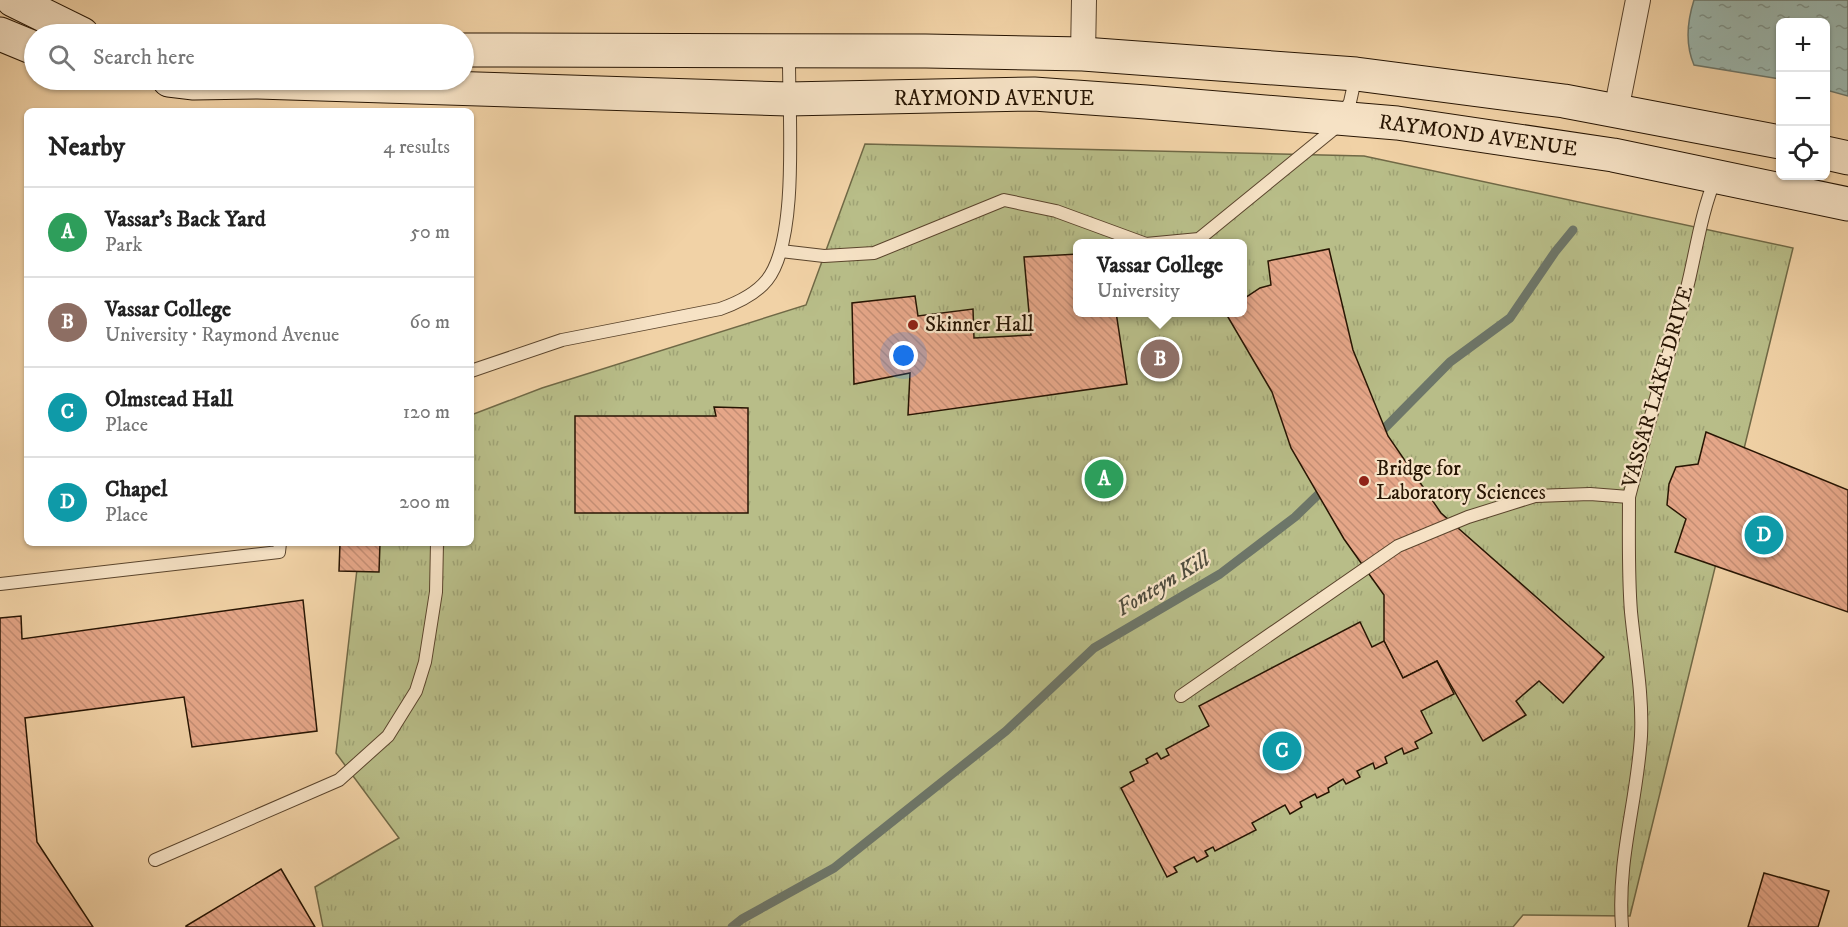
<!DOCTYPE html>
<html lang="en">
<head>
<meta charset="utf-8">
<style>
	body { margin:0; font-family:"IM FELL DW Pica",serif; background:#f6f6f6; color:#222 }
	.controls { position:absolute; right:18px; top:18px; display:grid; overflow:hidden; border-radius:9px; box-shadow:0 2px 4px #0004 }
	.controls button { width:54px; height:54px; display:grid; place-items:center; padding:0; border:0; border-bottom:2px solid #e0e0e0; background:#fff; color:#222; font:30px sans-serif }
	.you { position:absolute; left:904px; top:356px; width:21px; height:21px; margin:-15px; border:4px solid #fff; border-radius:50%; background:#1a73e8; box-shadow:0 0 0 9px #1a73e833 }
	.badge { display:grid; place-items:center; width:39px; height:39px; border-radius:50%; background:#7c3aed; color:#fff; font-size:20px; font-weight:700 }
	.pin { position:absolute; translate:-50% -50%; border:3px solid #fff; box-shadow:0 2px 6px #0006 }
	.popup { position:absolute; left:1073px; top:239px; width:174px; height:78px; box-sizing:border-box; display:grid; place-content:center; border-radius:9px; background:#fff; filter:drop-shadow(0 2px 4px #0005); font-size:20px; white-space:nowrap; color:#767676 }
	.popup b { font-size:22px; color:#222 }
	.popup::after { content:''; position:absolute; left:50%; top:100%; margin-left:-12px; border:12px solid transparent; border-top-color:#fff }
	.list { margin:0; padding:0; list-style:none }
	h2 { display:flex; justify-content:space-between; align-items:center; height:78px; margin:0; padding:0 24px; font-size:26px }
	h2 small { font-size:20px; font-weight:400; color:#767676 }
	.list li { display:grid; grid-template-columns:39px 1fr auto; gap:18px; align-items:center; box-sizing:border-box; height:90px; padding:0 24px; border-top:2px solid #e0e0e0 }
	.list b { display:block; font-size:22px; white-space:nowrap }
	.list p { margin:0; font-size:20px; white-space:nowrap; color:#767676 }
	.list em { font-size:20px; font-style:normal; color:#767676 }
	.icon { flex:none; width:33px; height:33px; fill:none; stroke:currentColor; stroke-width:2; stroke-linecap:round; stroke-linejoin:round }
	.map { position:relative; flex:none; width:1848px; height:927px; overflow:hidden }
	.search { position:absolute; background:#fff; box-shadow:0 2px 4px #0004; left:24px; top:24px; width:450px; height:66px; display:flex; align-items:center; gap:15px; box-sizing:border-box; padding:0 21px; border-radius:33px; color:#767676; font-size:22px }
	.panel { position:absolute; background:#fff; box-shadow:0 2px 4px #0004; left:24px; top:108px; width:450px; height:438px; border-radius:9px }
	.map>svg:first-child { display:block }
</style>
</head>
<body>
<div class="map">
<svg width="1848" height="927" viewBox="0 0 1848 927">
	<defs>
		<pattern id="park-tufts" width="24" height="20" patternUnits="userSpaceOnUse" patternTransform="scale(1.5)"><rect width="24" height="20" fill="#b8bd88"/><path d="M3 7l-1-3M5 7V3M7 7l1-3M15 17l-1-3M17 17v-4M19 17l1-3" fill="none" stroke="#9ea274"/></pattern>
		<pattern id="water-ripples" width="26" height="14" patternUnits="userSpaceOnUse" patternTransform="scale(1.5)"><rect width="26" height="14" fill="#9bb6ad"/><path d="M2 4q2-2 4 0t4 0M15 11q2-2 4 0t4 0" fill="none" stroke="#7e938b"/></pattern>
		<pattern id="building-back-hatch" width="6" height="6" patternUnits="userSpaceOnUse" patternTransform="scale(1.5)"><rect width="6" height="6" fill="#e5a688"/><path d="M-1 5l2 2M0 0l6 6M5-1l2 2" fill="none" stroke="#c48e74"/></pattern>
	</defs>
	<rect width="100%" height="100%" fill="#f1d2a6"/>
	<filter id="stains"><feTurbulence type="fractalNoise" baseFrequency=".00333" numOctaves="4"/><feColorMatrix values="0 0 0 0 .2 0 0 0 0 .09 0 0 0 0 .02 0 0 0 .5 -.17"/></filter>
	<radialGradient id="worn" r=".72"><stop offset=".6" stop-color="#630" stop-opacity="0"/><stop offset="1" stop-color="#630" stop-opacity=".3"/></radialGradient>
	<path fill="url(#park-tufts)" stroke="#706946" stroke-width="1.5" fill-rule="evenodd" d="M865 144 1364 156 1793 248 1630 916 1523 915 1513 927H323L315 887 399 838 336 753 360 543H471V415L542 388 806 305ZM1078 244H1242V312H1078Z"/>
	<path fill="url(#water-ripples)" stroke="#6d7669" stroke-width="1.5" d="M1694 0H1848V96L1826 90V22H1780V79L1694 65C1685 44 1687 22 1694 0Z"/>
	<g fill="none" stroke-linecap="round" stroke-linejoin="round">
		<g stroke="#6d7669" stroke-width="9">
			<path d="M1376 437 1450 362 1510 318 1555 252 1573 230"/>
			<path d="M732 927 742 919 834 868 1006 731 1094 648 1220 574 1295 517 1326 487"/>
		</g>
	</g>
	<g fill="url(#building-back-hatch)" stroke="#271503" stroke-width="1.5">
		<path d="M1329 249 1353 350 1388 436 1441 513 1604 657 1563 703 1539 681 1516 701 1526 715 1483 741 1437 661 1403 678 1384 641V595L1344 539 1291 448 1272 392 1225 312H1242V300L1260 288 1271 285 1268 261Z"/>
		<path d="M1078 254V312H1116L1127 384 908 415 910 373 854 384 852 303 915 296 918 316 973 309 974 338 1031 335 1024 257Z"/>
		<path d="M714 407 748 408V513H575V416H716Z"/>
		<path d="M1706 432 1848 490V612L1675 552 1686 519 1667 505 1669 484 1676 467 1698 464Z"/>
		<path d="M340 543H380L379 572 339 571Z"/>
		<path d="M303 600 317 731 192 747 184 697 25 718 37 842 93 927H0V618L21 616 22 639Z"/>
		<path d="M1360 622 1372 647 1384 641 1403 678 1437 661 1454 694 1421 711 1432 733 1415 742 1418 748 1404 754 1402 748 1385 757 1387 763 1375 769 1373 763 1357 771 1360 777 1346 784 1343 779 1328 788 1329 792 1317 798 1315 794 1300 802 1302 807 1290 814 1285 805 1252 823 1256 830 1215 851 1213 847 1205 851 1208 856 1197 862 1194 857 1174 867 1177 872 1167 877 1121 788 1134 781 1130 772 1148 763 1146 759 1157 753 1161 759 1169 755 1166 749 1209 726 1199 706Z"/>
		<path d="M281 869 315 927H186V926Z"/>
		<path d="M1764 873 1829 891 1818 927H1748Z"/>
	</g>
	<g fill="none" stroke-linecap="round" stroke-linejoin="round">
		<defs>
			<g id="lane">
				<path d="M1146 244 1199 239 1335 128 1350 102 1356 75"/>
				<path d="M781 251 824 256 874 253 1004 200 1056 211 1146 244"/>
				<path d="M471 371 562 340 720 309C737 303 755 295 767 280 800 239 788 107 789 52"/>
				<path d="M0 584 279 552 280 543"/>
				<path d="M1181 696 1398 546 1468 517 1535 496 1590 494 1629 497C1647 427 1668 358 1687 288 1696 252 1701 212 1716 177"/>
				<path d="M155 860 339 780 388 736 416 691 425 662 436 592 437 543"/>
				<path d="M1622 927C1617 858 1637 803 1641 736 1643 694 1635 653 1631 612 1628 574 1629 536 1629 497"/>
			</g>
			<g id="street">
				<path d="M1083 54 1084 0"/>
				<path d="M1616 111 1638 0"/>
			</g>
			<g id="secondary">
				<path d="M13 0 82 34"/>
				<path d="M0 34 34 48"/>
				<path d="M464 50 926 51 1083 54 1356 74 1564 101 1780 142"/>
				<path d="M169 80 194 83 258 82 788 99 1034 94 1146 102 1397 123 1613 155 1848 204"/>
				<path d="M1826 153 1848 158"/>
			</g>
		</defs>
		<use href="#lane" stroke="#5a442c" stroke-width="14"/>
		<use href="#street" stroke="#5a442c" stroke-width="26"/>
		<use href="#secondary" stroke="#271503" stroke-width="35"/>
		<use href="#lane" stroke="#f6e2c5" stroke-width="12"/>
		<use href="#street" stroke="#f6e2c5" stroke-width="24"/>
		<use href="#secondary" stroke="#f6e2c5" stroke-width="33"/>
	</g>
	<g fill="#8f2418" stroke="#f6e2c5" stroke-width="2">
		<circle cx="913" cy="325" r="6"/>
		<circle cx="1364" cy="481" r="6"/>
	</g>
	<g text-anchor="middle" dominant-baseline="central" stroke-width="4.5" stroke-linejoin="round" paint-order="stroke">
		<g font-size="21" fill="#271503" stroke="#f6e2c5">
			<text x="994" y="99">RAYMOND AVENUE</text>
			<text transform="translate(1478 136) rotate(8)">RAYMOND AVENUE</text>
			<text transform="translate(1658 387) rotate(-74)">VASSAR LAKE DRIVE</text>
		</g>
		<g font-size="21" fill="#271503" stroke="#f6e2c5" text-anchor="start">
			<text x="925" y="325">Skinner Hall</text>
			<text x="1376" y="469">Bridge for<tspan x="1376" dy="24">Laboratory Sciences</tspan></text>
		</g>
		<g font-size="22" font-style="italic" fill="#504d3e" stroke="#f6e2c5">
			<text transform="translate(1163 584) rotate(-31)">Fonteyn Kill</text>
		</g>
	</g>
	<rect width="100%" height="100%" filter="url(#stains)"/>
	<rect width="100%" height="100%" fill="url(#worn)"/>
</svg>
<div class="controls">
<button>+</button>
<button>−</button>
<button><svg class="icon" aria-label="locate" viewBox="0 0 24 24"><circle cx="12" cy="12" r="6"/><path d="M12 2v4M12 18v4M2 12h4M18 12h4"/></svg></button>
</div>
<div class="you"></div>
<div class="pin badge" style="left:1104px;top:479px;background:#2e9e5b">A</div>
<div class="pin badge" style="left:1160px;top:359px;background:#8d6e63">B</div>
<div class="popup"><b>Vassar College</b>University</div>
<div class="pin badge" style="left:1282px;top:751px;background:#0f9aa8">C</div>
<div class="pin badge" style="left:1764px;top:535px;background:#0f9aa8">D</div>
<div class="search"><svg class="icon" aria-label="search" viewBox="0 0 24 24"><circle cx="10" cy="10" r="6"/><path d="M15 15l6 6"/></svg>Search here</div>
<section class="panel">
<h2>Nearby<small>4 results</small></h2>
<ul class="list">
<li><span class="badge" style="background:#2e9e5b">A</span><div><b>Vassar's Back Yard</b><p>Park</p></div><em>50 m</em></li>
<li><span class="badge" style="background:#8d6e63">B</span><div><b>Vassar College</b><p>University · Raymond Avenue</p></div><em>60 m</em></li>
<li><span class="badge" style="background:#0f9aa8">C</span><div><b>Olmstead Hall</b><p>Place</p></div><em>120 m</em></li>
<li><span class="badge" style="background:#0f9aa8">D</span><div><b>Chapel</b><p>Place</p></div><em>200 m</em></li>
</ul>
</section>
</div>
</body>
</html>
